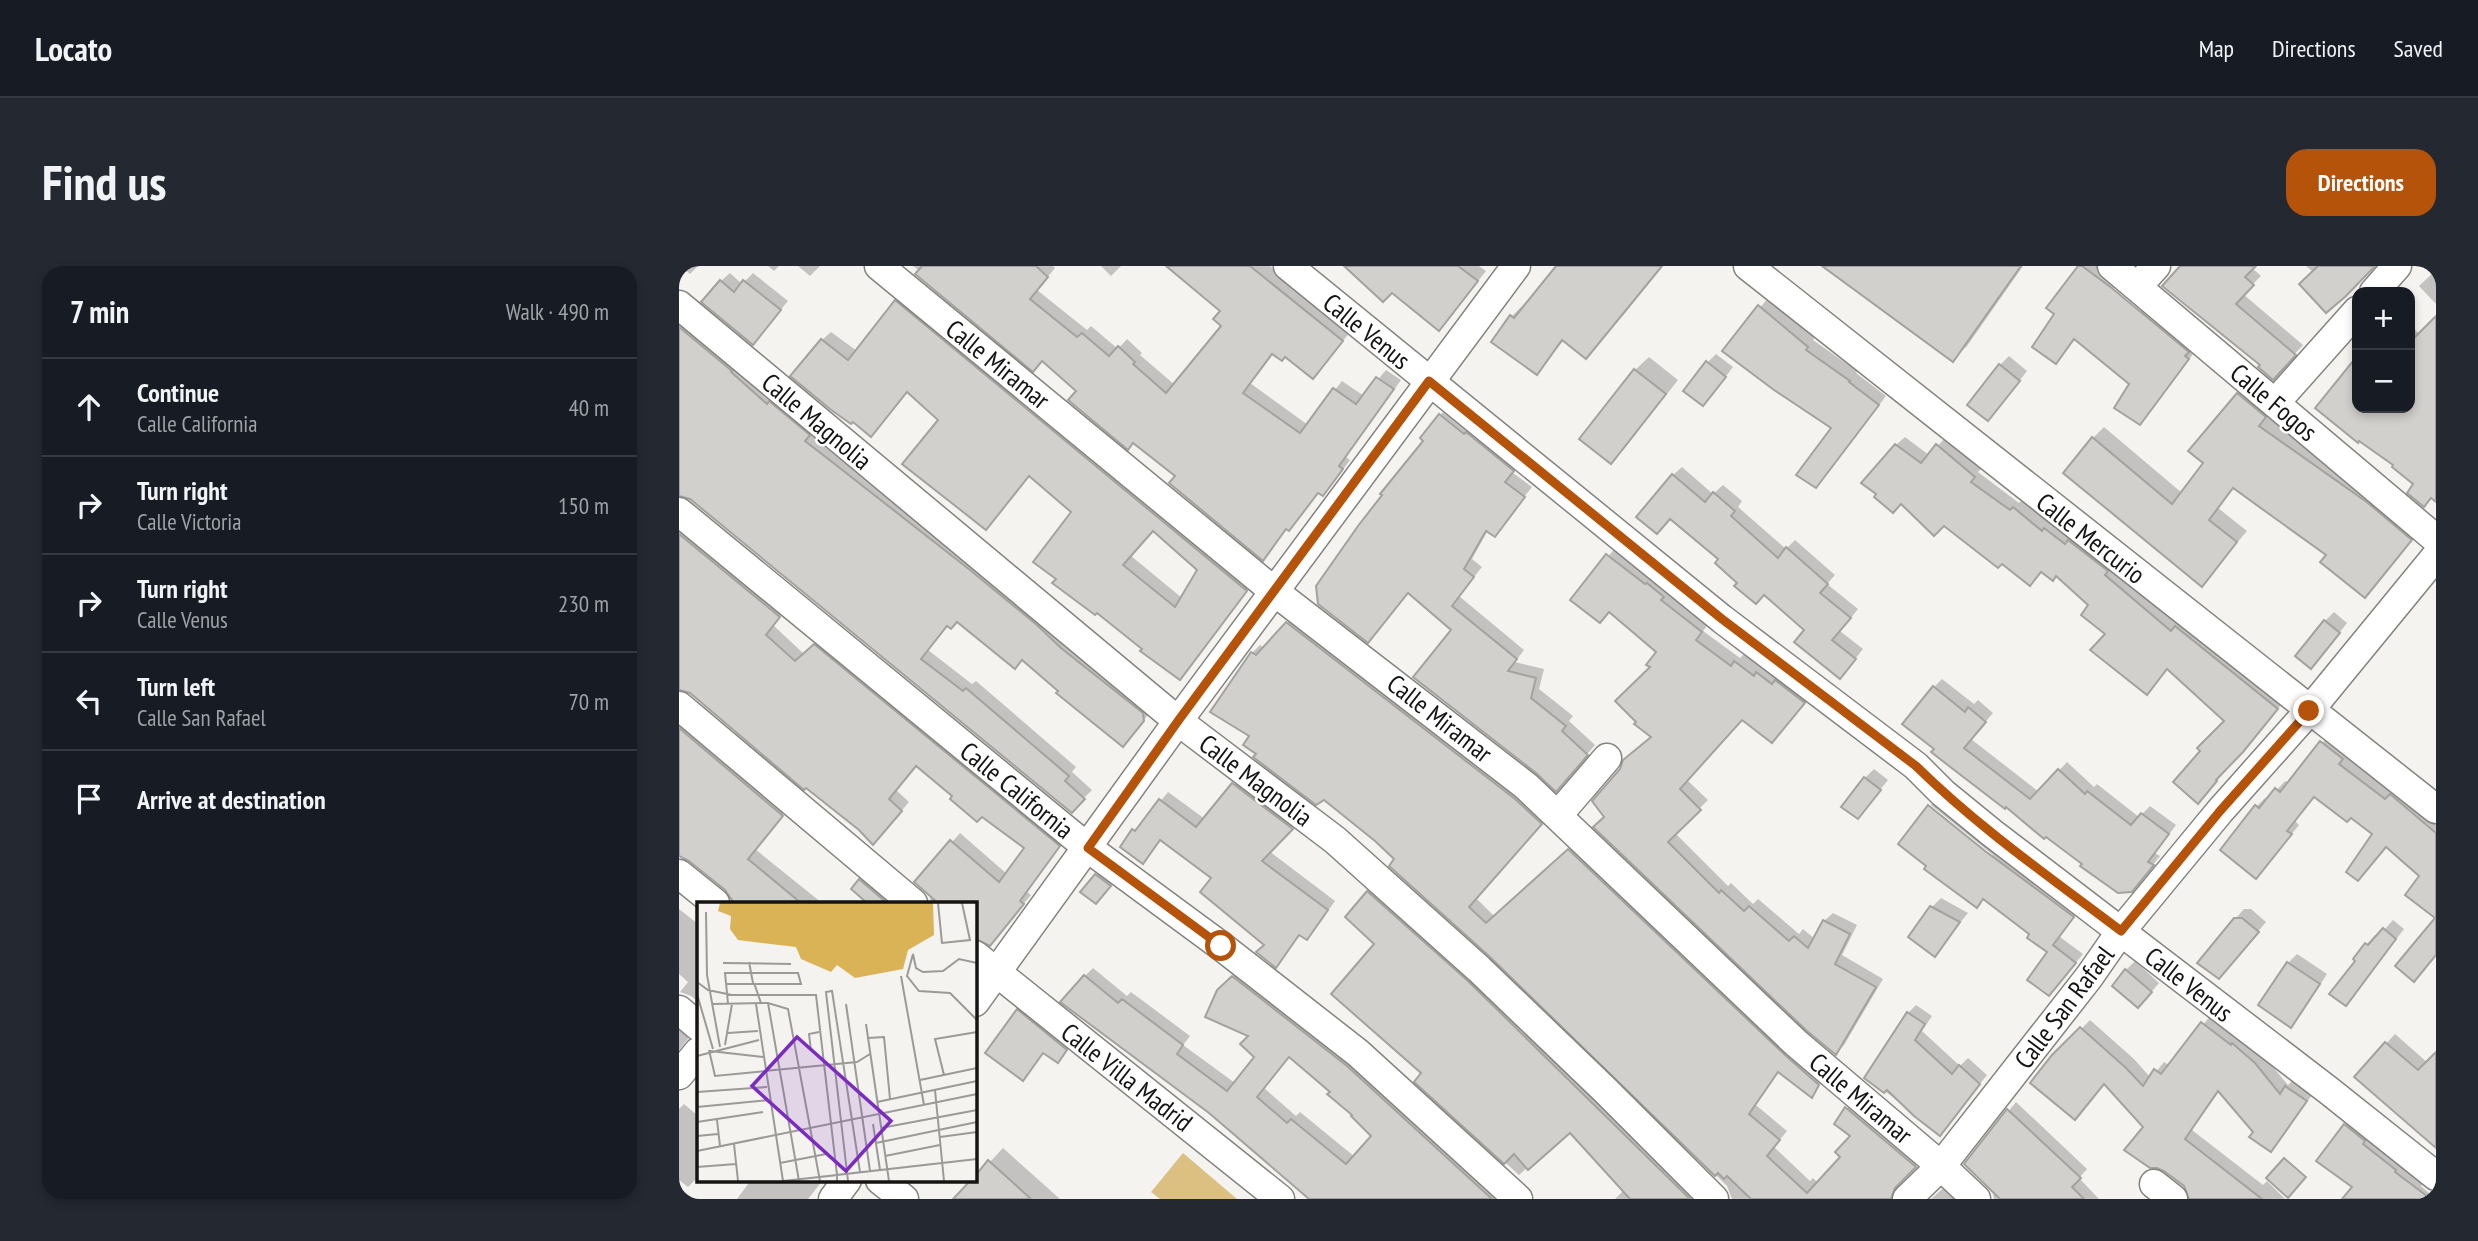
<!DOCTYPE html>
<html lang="en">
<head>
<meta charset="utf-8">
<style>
	body { margin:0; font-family:"PT Sans Narrow",sans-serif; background:#242831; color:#f1f3f6 }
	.controls { position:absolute; right:21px; top:21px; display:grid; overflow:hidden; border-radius:14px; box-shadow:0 4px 10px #0003 }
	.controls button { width:63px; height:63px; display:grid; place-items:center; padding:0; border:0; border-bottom:2px solid #363941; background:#171b24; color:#f1f3f6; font:35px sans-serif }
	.stop { position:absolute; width:21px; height:21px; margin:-16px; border:5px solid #b45309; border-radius:50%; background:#fff }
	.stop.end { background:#b45309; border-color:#fff; box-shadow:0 2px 7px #0008 }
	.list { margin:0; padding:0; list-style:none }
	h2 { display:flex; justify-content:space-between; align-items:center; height:91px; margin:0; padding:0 28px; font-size:30px }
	h2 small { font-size:23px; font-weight:400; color:#9ea1a6 }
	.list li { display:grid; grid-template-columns:46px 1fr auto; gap:21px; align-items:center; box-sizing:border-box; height:98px; padding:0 28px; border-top:2px solid #363941 }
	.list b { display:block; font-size:26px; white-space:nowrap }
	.list p { margin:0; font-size:23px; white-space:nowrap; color:#9ea1a6 }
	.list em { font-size:23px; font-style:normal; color:#9ea1a6 }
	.icon { flex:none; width:38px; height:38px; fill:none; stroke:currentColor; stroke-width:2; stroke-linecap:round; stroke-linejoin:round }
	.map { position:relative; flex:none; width:1757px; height:933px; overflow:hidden; border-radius:21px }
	header { display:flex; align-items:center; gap:42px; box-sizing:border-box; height:98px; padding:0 35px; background:#171b24; border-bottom:2px solid #363941 }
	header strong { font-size:33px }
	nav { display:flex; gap:38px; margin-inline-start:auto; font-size:24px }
	.intro { display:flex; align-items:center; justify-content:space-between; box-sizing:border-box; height:168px; padding:0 42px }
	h1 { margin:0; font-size:49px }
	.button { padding:18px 32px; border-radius:21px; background:#b45309; color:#fff; font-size:24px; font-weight:700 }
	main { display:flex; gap:42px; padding:0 42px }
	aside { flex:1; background:#171b24; border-radius:21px; box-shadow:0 4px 10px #0003 }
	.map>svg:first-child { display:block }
</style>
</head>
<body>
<header>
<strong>Locato</strong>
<nav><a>Map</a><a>Directions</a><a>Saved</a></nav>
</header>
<div class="intro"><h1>Find us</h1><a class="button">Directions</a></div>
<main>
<aside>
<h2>7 min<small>Walk · 490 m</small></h2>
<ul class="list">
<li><svg class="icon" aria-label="ahead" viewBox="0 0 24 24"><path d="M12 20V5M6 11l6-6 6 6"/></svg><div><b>Continue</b><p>Calle California</p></div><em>40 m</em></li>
<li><svg class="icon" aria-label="right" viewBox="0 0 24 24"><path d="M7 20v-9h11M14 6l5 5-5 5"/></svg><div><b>Turn right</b><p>Calle Victoria</p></div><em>150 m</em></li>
<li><svg class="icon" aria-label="right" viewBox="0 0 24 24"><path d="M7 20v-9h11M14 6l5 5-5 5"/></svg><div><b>Turn right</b><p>Calle Venus</p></div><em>230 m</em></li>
<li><svg class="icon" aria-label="left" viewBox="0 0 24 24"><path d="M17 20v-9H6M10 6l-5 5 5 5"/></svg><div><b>Turn left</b><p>Calle San Rafael</p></div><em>70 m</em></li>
<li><svg class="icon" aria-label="arrive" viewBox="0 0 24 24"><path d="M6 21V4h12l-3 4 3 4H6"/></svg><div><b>Arrive at destination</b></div></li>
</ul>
</aside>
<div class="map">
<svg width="1757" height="933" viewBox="0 0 1757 933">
	<rect width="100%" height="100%" fill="#f5f3f0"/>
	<path fill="#dbc082" d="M504 887 558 933H481L472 926Z"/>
	<g fill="#0003" fill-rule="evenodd">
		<path d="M1 0H19L11 8Z"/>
		<path d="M89 0H100L95 5Z"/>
		<path d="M119 0H141L131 10Z"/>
		<path d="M234 0H374L376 2 358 24 408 64 412 60 439 83 448 73 463 87 461 89 496 119 544 59V44L489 0H591L671 66 642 103 594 86 571 117 629 159 663 115 685 130 707 104 722 114 667 191 671 194 652 220 644 228 640 225 618 255 609 262 584 293 499 210 364 94Z"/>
		<path d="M422 0H442L432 10Z"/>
		<path d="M670 0H800L807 5 768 54Z"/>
		<path d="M879 0H984L946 47 907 90 885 74 858 106 833 50 848 35 850 37Z"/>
		<path d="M1146 0H1344L1288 80 1273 94Z"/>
		<path d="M1401 0H1423L1441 15 1416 43 1440 66 1470 37 1518 83 1461 156 1452 117 1396 72 1377 96V48Z"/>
		<path d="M1507 0H1575L1573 2 1582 10 1564 28 1624 79 1602 103 1584 99Z"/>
		<path d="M1627 0H1695L1634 6Z"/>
		<path d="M1757 4V38L1740 20Z"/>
		<path d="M51 7 63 18 74 7 109 35 74 77 42 15Z"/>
		<path d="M226 27 576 315 501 412 379 312 394 246 351 208 262 153 229 124 192 169 143 74 152 66 178 85ZM475 263 520 303 503 332 451 289Z"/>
		<path d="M1089 32 1136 71 1134 74 1178 105 1177 107 1207 130 1145 211 1155 162 1046 84Z"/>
		<path d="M0 46 472 445 452 470 381 424 344 392 278 354 269 358 249 384 293 418 297 415 397 501 393 506 413 524 392 545 11 232 0 228Z"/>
		<path d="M1757 52V231H1753L1745 239 1737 218 1716 199 1680 173 1663 109 1678 93V142H1731V58L1740 68Z"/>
		<path d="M1037 88 1054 101 1033 129 1028 97Z"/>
		<path d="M1330 90 1348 105 1318 144 1321 99Z"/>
		<path d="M970 91 999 114 946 182 932 196 956 104Z"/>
		<path d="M1570 117 1743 262 1686 329 1649 289 1556 220 1539 242 1568 265 1523 318 1414 172 1425 161 1503 227 1526 197 1559 128Z"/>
		<path d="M770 141 843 196 834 207 853 221 815 269 809 264 793 293 803 301 780 330 845 384 836 396 865 403 860 423 894 450 890 455 916 479 886 514 774 364 747 175 761 149Z"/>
		<path d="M1226 171 1250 189 1267 171 1303 202 1299 206 1340 237 1343 234 1372 257 1375 255 1606 434 1572 476 1543 505 1545 506 1528 527 1548 455 1489 402 1429 368 1412 338 1378 308 1217 179Z"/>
		<path d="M1003 201 1034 228 1044 219 1063 235 1059 241 1107 283 1116 274 1156 309 1148 318 1179 343 1161 365 1184 383 1169 402 1128 363 1042 293 994 209Z"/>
		<path d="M0 252 108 341 94 359 125 388 144 371 388 571 348 626 352 629 311 678 296 671V637H252L251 631 238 616 281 567 328 608 348 581 276 530 238 498 217 524 230 536 203 568 181 563 12 426 0 422Z"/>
		<path d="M937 281 1030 357 1024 365 1061 392 1065 388 1084 403 1087 399 1133 428 1101 467 1064 452 1008 514 1029 534 996 567 1049 620 1052 617 1074 638 1079 633 1120 668 1124 663 1136 673 1145 655 1154 647 1178 659 1163 689 1204 713 1165 779 1157 787 927 551 974 471 973 401 980 386 931 344 894 334Z"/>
		<path d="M1655 346 1668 357 1641 392 1646 355Z"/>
		<path d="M616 349 870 549 797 632 816 651 898 577 1147 810 1132 829 1100 805 1077 839 1108 865 1095 881 1131 915 1134 912 1139 917 1163 891 1173 870 1158 857 1175 834 1244 892 1220 918 1219 928 1222 933H1053L1048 920 717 593 645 532 579 488 572 470 534 445 573 387 581 379 586 382Z"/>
		<path d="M1263 413 1295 438 1299 434 1314 447 1292 473 1360 526 1388 496 1415 521 1418 518 1460 551 1471 540 1497 559 1476 587 1481 590 1461 615 1405 597 1257 482 1255 421Z"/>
		<path d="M0 446 111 540 76 583 143 637H57L48 623 11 594 0 590Z"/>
		<path d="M1651 468 1757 551V650L1743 610 1695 567 1672 550 1636 530 1616 555 1620 559 1577 611 1578 540 1586 532 1589 534 1606 515 1610 517Z"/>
		<path d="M1195 503 1209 514 1179 551 1186 512Z"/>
		<path d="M563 510 621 553 590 585 656 635 636 663 628 672 622 667 597 699 587 679 535 612 483 573 464 595 443 580 455 564 465 556 489 526 526 553Z"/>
		<path d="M1259 533 1402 642 1381 671 1404 688 1378 720 1370 686 1353 668 1312 592 1314 589 1252 539Z"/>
		<path d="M421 605 435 615 421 632 403 626Z"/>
		<path d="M190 606 227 637H190L174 623Z"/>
		<path d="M697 618 1027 933H936L945 924 891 864 840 909 738 816 745 807 698 677 689 626Z"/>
		<path d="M1262 632 1289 647 1255 688 1253 641Z"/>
		<path d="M0 643 19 658V736L12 730 1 726 9 716 0 708Z"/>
		<path d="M1565 643H1572L1587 656 1541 711 1556 653Z"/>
		<path d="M1714 654 1725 663 1667 738 1679 695 1676 693 1688 678 1696 669 1699 671Z"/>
		<path d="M1618 688 1648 708 1621 750 1612 759 1609 697Z"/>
		<path d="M1456 695 1480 717 1468 731 1447 704Z"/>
		<path d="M414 702 448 730 452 726 511 770 504 779 556 817 578 791 572 769 539 725 562 703 831 933H633L406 710ZM611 789 695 870 676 891 621 846 617 850 585 822Z"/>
		<path d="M347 736 396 775 379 795 366 786 344 812 339 745Z"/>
		<path d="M1237 739 1253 750 1243 765 1281 800 1289 792 1308 809 1261 868 1188 811 1229 747Z"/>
		<path d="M0 749 17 763 0 784Z"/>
		<path d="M1532 749 1584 789 1609 819 1616 812 1635 826 1600 876 1592 884 1541 824 1513 864 1584 919 1588 915 1606 933H1512L1511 927 1466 861 1426 816 1375 791 1411 754 1455 793 1472 812 1485 796 1491 800Z"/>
		<path d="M1716 768 1749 797 1757 789V875L1677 810Z"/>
		<path d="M1337 836 1408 903 1400 912 1420 933H1315L1314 927 1287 898Z"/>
		<path d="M5 838 19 850V911L9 921 0 914V843Z"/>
		<path d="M1675 851 1747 914 1742 920 1757 933H1675L1667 859Z"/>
		<path d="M324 882 381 933H290L283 926Z"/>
		<path d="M72 914H144L129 933H58Z"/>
		<path d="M1271 916 1289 933H1252Z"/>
	</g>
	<g fill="#d1d0cc" stroke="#a3a29e" stroke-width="2" fill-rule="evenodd">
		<path d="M243 0H357L369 11 351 33 398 71 403 67 430 90 439 80 456 96 454 98 487 127 542 60 534 53 541 45 487 0H571L664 75 634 113 606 91 603 95 593 88 564 127 621 167 654 122 677 138 697 111 715 123 660 200 664 203 644 230 639 227 610 265 607 263 584 295 490 217 496 210 454 177 449 184 389 134 397 125 363 95 354 106 236 8Z"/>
		<path d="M665 0H779L799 15 760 65 713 27 704 36Z"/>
		<path d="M877 0H983L907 93 883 74 858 109 812 76 831 49 835 52Z"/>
		<path d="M1143 0H1342L1274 96Z"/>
		<path d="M1399 0H1403L1434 23 1510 86 1506 90 1510 93 1461 159 1435 142 1450 118 1395 73 1377 98 1353 81 1375 48 1367 42Z"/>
		<path d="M1501 0H1577L1566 11 1575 19 1557 38 1617 89 1594 114 1579 101 1581 99 1483 20Z"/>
		<path d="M1639 0H1696L1667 30 1647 47 1620 18Z"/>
		<path d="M41 14 55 26 64 14 102 44 74 79 22 36Z"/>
		<path d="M216 34 568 325 501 414 461 385 463 383 418 347 416 349 373 317 377 313 354 296 392 246 350 210 307 264 223 198 259 154 228 126 192 171 174 156 172 158 151 143 111 110 142 73 169 94ZM474 265 518 304 496 341 444 299Z"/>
		<path d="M1079 39 1129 81 1127 84 1171 115 1170 116 1200 139 1137 222 1117 209 1152 162 1095 124 1043 85Z"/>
		<path d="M1757 50V236L1752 232 1745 241 1728 227 1734 218 1713 201 1714 199 1680 175 1679 177 1636 142 1678 90V142H1731V76Z"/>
		<path d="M0 61 53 105 52 106 88 138 90 135 131 169 126 175 148 192 291 304 358 359 382 382 464 447 465 455 444 481 377 427 379 425 343 394 336 403 278 356 272 363 268 360 242 393 284 425 287 422 390 510 386 515 406 533 393 547 11 233 0 230Z"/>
		<path d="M1027 95 1047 111 1024 140 1004 125Z"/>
		<path d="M1320 98 1341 115 1309 155 1288 139Z"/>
		<path d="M955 103 987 128 932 198 900 173Z"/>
		<path d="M1558 127 1587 151 1580 160 1689 237 1733 274 1686 332 1641 296 1647 289 1554 222 1530 254 1558 276 1523 321 1384 207 1413 171 1493 238 1524 197 1509 185Z"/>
		<path d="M760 148 785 168 787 166 835 205 826 216 846 231 816 271 807 265 785 303 795 311 773 340 838 393 829 405 857 412 852 432 887 460 883 465 909 489 877 526 857 507 734 411 772 364 729 327 689 377 639 338 637 320 679 260 703 229 701 228 744 175 741 172Z"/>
		<path d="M1216 178 1242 197 1257 178 1296 211 1292 216 1331 244 1334 241 1363 265 1365 262 1386 278 1389 274 1429 305 1426 309 1492 365 1496 360 1599 443 1564 486 1537 514 1538 515 1519 538 1494 516 1521 485 1518 482 1545 455 1488 403 1468 429 1411 384 1426 368 1402 349 1409 339 1377 310 1374 315 1362 306 1351 320 1323 298 1319 302 1265 260 1255 270 1222 238 1214 247 1195 231 1197 228 1182 217Z"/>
		<path d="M993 208 1026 236 1034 226 1056 245 1052 250 1099 292 1107 281 1149 318 1141 327 1172 352 1153 374 1177 393 1161 413 1115 376 1125 364 1085 329 1077 338 1055 320 1058 317 1036 297 1039 293 991 253 978 268 957 251Z"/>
		<path d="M0 268 101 351 87 369 116 395 135 378 381 580 341 635 345 638 311 680 296 673V637H259L235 616 271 574 320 616 345 582 303 551 298 556 271 533 273 530 237 500 210 533 223 545 194 579 180 564 127 522 125 524 11 427 0 424Z"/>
		<path d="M927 288 966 318 968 317 985 331 982 334 1023 366 1017 374 1052 400 1055 395 1075 410 1077 406 1093 418 1096 414 1126 437 1093 477 1063 454 1001 523 1022 544 989 576 1040 627 1042 624 1065 645 1070 640 1110 675 1115 670 1129 682 1144 654 1171 668 1156 698 1197 721 1157 789 1128 765 914 561 925 551 913 535 941 503 944 494 972 471 955 458 957 456 936 435 971 401 967 399 977 386 930 346 921 357 891 334Z"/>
		<path d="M1645 354 1661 367 1632 403 1616 390Z"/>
		<path d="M607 356 836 533 863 558 790 641 807 657 889 583 1106 789 1140 819 1133 832 1099 806 1070 848 1101 874 1088 890 1128 927 1161 891 1156 886 1171 870 1155 858 1166 841 1237 901 1216 922 1212 933H1072L1048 910 1045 913 1039 907 1036 910 811 691 710 600 715 593 696 575 645 534 637 539 574 491 577 488 564 479 570 470 531 446 572 386 577 389Z"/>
		<path d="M1254 420 1286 446 1289 441 1307 456 1285 482 1351 533 1379 503 1406 528 1408 525 1452 559 1462 547 1490 568 1469 596 1475 599 1453 626 1439 627 1401 600 1403 598 1367 571 1365 573 1327 541 1326 543 1270 500 1252 486 1255 483 1223 458Z"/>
		<path d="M0 462 104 550 69 593 122 637H55L46 624 10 595 0 590Z"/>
		<path d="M1641 475 1664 493 1660 498 1706 533 1711 528 1757 567V689L1735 716 1716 700 1756 652 1726 629 1740 610 1707 581 1679 615 1667 606 1693 568 1672 552 1668 556 1635 531 1608 565 1613 568 1577 613 1541 584 1576 539 1580 542 1596 522 1601 526Z"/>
		<path d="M1185 511 1202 524 1179 553 1162 541Z"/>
		<path d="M553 517 614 563 583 595 649 644 628 674 620 669 597 702 577 686 585 679 521 626 532 612 481 574 464 598 441 581 453 563 456 565 480 533 517 561Z"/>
		<path d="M1249 539 1306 585 1395 651 1374 679 1397 697 1370 730 1348 714 1368 686 1348 672 1350 668 1304 633 1298 642 1245 603 1247 600 1219 578Z"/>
		<path d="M416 608 432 620 417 638 401 626Z"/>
		<path d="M180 613 208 637H188L172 623Z"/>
		<path d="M688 625 789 715 1011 933H951L891 867 849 904 835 888 825 898 735 816 742 807 652 728 695 678 666 651Z"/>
		<path d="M1251 640 1281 656 1256 691 1229 671Z"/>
		<path d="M1555 652H1563L1580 666 1540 713 1518 697Z"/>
		<path d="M1704 662 1717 673 1667 740 1650 728 1676 695 1674 693 1686 677 1689 679Z"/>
		<path d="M1608 696 1641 718 1612 762 1579 739Z"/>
		<path d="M1446 703 1473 726 1459 742 1433 720Z"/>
		<path d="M405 709 439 737 443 733 504 779 498 788 548 825 575 791 561 778 569 770 526 751 538 724 553 710 668 800 813 933H630L530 847 381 736ZM610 791 651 826 648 828 673 849 672 850 692 870 667 898 612 853 608 857 578 831Z"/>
		<path d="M338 743 388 784 379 797 364 787 344 815 306 787Z"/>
		<path d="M1228 746 1246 758 1236 774 1273 808 1280 799 1301 818 1261 870 1235 850 1208 824 1205 827 1185 812Z"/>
		<path d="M1522 756 1552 779 1553 777 1576 797 1601 828 1606 820 1628 835 1592 886 1570 871 1574 866 1539 825 1506 873 1583 933H1510L1505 920 1485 905 1478 902H1471L1445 884 1464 861 1425 818 1396 854 1351 817 1373 789 1401 761 1447 802 1464 820 1475 803 1482 808Z"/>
		<path d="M1706 776 1739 804 1757 786V882L1675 811Z"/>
		<path d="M1328 843 1402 912 1393 921 1405 933H1321L1285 898Z"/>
		<path d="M1665 858 1686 875 1684 878 1717 904 1716 906 1752 933H1663L1673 921 1637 895Z"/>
		<path d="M1605 892 1627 911 1609 932 1587 912Z"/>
		<path d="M309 894 352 933H274L292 914H296V910Z"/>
	</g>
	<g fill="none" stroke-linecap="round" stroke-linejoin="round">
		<defs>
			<g id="street">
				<path d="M200 0 596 326 847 520 1117 777 1262 900 1297 933"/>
				<path d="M609 0 1043 353 1237 500 1264 527 1313 567 1649 824 1757 910"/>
				<path d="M1069 0 1757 543"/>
				<path d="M1433 0 1757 273"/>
				<path d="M1459 20 1477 0"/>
				<path d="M1695 26 1718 0"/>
				<path d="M0 39 499 455 656 574 800 703 926 824 1035 933"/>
				<path d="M1596 137 1678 45"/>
				<path d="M0 246 409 582 542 680 679 787 839 933"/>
				<path d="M0 440 234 637"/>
				<path d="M879 549 928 492"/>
				<path d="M0 608 36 637"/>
				<path d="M296 689 601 933"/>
				<path d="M296 736 499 455 837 0"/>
				<path d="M0 744 19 760"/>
				<path d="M0 809 19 786"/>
				<path d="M201 914 225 933"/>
				<path d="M1475 918 1494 933"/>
				<path d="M154 933 168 914"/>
				<path d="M1228 933 1262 900 1410 711 1442 665 1541 545 1630 445 1757 290"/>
			</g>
		</defs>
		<use href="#street" stroke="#848380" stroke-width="31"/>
		<use href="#street" stroke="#fff" stroke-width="28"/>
	</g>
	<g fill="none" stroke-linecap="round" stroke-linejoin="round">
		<path stroke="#b45309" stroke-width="9" d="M542 680 409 582 499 455 750 115 1043 353 1237 500C1300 562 1372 612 1442 665L1541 545 1630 445"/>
	</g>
	<g text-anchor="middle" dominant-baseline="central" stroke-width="5" stroke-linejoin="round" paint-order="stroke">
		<g font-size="26" fill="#151413" stroke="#fff">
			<text transform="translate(688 65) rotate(39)">Calle Venus</text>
			<text transform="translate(319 98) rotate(39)">Calle Miramar</text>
			<text transform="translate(1595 136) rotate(40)">Calle Fogos</text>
			<text transform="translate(138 155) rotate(40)">Calle Magnolia</text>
			<text transform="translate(1412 272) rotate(38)">Calle Mercurio</text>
			<text transform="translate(761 452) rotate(38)">Calle Miramar</text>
			<text transform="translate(577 514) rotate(37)">Calle Magnolia</text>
			<text transform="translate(338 524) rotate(39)">Calle California</text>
			<text transform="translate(1510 718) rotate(38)">Calle Venus</text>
			<text transform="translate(1385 741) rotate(-53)">Calle San Rafael</text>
			<text transform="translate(448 811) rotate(38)">Calle Villa Madrid</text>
			<text transform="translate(1182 832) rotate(40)">Calle Miramar</text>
		</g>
	</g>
	<g transform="translate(18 636)">
		<rect width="280" height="280" fill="#f5f3f0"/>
		<path d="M23 1H236L237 33 211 48 206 67 158 76 140 63 134 70 104 57 99 45 41 38 33 27 34 14 21 9Z" fill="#dab356"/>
		<path fill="none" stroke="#9b9a98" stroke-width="2" d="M241 1 245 41 273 38 265 1M9 10 10 73 23 145M52 60 56 81M26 61 94 62M280 61 262 57 246 69 226 70 219 66 216 52 210 74 222 89 253 91 280 118M204 74 227 203M0 80 11 88 35 93H119L140 273 86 279M57 81 64 101M29 82H104L101 71H28L30 91 31 102M0 92 16 147M71 101 102 279M16 102 71 101 91 107 123 279M59 102 86 279M149 102 173 269M169 122 192 279M31 131 61 129M171 136 187 135 193 197M28 143 35 102M12 148 18 174 160 160 173 152M13 149 66 155M114 149 112 132 122 130M0 154 62 138M247 173 238 137 280 130M223 178 280 166M238 188 247 279M0 190 70 185M180 200 280 179M0 205 72 198M20 218 23 244M0 220 66 210M176 222 183 268M184 226 280 208M0 234 21 232M243 235 280 230M179 241 280 220M37 242 41 279M0 249 280 192M188 254 243 243M83 261 129 252M0 265 39 262M140 279V273L280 257M151 279 129 90 135 89 163 270"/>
		<path fill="#7b2cbf" fill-opacity="0.15" stroke="#7b2cbf" stroke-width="3.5" d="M100 135 194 219 149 269 55 184Z"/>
		<rect width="280" height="280" fill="none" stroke="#151413" stroke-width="3.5"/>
	</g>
</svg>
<div class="controls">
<button>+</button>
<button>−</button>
</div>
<div class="stop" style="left:542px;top:680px"></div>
<div class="stop end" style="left:1630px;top:445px"></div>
</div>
</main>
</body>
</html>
